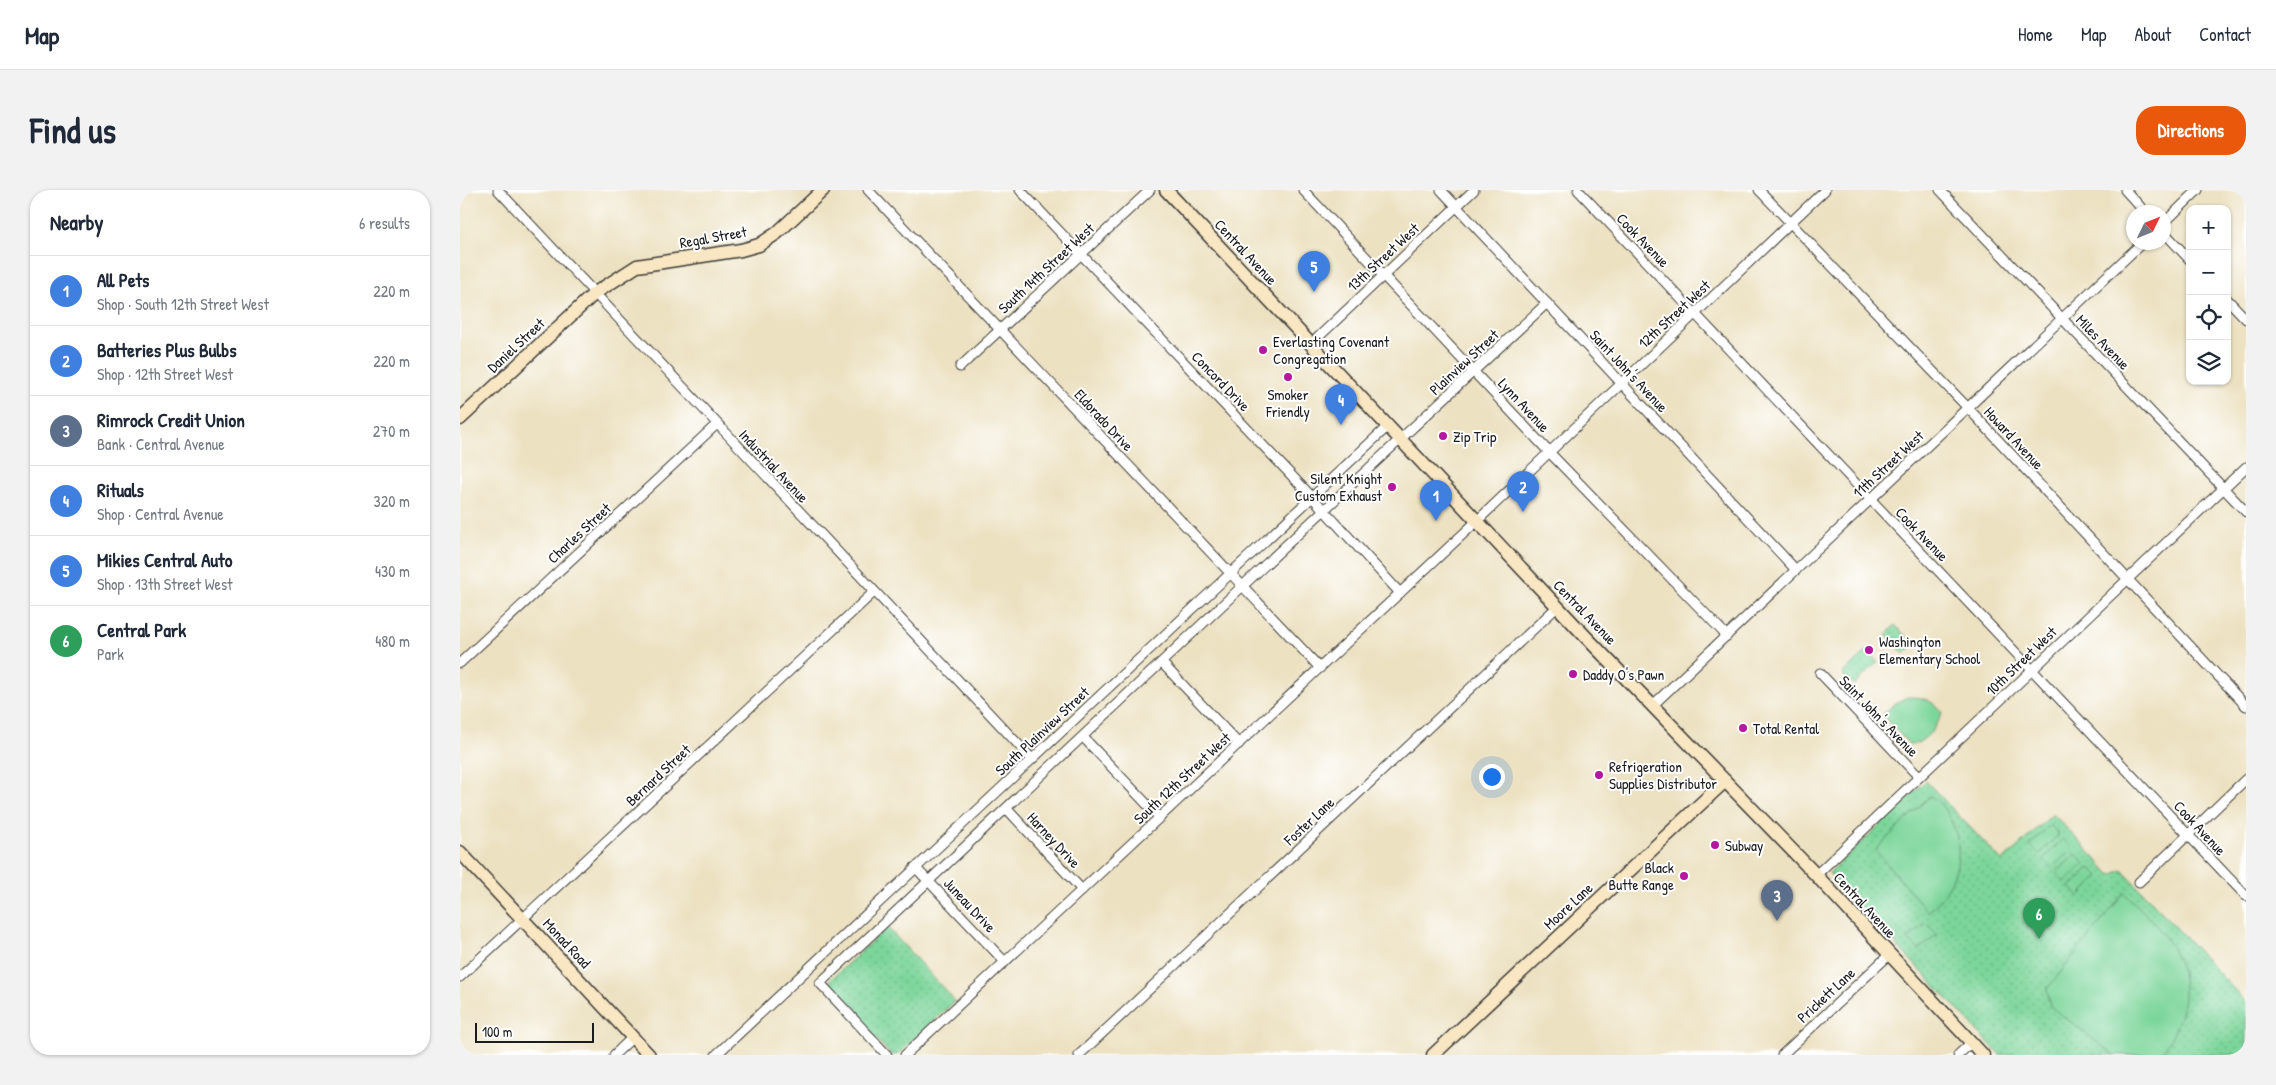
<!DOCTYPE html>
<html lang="en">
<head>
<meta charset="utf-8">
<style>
	body { margin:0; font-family:"Patrick Hand",sans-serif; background:#f2f2f3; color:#1f2937 }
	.controls { position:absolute; right:15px; top:15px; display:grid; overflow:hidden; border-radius:10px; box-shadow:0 1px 4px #0004 }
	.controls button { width:45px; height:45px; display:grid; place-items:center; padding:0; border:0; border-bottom:1px solid #e0e1e3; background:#fff; color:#1f2937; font:25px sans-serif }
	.compass { position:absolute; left:1666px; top:15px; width:45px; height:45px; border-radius:50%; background:#fff; box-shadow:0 1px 4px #0004; rotate:47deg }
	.scale { position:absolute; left:15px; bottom:12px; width:119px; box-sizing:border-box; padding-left:5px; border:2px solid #1c1c1c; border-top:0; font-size:14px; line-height:18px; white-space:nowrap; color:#1c1c1c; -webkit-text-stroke:4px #fff; paint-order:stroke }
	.you { position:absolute; left:1031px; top:586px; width:18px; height:18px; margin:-12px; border:4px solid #fff; border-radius:50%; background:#1a73e8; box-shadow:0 0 0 8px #1a73e833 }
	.badge { display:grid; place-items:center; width:32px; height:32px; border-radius:50%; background:#ea580c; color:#fff; font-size:16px; font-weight:700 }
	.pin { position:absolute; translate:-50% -41px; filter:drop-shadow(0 1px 2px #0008) }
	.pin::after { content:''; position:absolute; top:26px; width:18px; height:15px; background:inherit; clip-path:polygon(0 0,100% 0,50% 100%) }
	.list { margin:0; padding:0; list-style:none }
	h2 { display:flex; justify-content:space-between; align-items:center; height:65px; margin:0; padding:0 20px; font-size:21px }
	h2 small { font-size:16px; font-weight:400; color:#747a83 }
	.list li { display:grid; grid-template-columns:32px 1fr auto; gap:15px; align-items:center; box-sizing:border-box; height:70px; padding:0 20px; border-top:1px solid #e0e1e3 }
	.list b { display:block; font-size:19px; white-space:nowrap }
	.list p { margin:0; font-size:16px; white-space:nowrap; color:#747a83 }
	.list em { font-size:16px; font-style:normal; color:#747a83 }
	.icon { flex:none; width:28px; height:28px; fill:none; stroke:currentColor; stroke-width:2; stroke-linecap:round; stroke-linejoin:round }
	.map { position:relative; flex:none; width:1786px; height:865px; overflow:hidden; border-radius:20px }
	header { display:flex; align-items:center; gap:30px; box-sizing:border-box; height:70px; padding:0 25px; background:#fff; border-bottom:1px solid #e0e1e3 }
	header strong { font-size:24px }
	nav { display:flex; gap:28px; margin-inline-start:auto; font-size:18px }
	.intro { display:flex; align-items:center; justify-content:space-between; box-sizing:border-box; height:120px; padding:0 30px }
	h1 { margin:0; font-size:35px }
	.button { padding:12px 22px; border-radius:20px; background:#ea580c; color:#fff; font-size:18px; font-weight:700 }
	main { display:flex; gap:30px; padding:0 30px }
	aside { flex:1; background:#fff; border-radius:20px; box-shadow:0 1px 4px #0004 }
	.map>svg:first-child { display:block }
</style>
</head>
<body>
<header>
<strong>Map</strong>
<nav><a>Home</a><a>Map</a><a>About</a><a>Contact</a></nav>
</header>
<div class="intro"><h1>Find us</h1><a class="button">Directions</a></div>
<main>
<aside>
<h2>Nearby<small>6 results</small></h2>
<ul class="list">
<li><span class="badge" style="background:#3f7fe0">1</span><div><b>All Pets</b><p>Shop · South 12th Street West</p></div><em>220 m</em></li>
<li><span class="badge" style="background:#3f7fe0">2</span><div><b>Batteries Plus Bulbs</b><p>Shop · 12th Street West</p></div><em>220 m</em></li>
<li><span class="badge" style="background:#5c6f8a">3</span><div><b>Rimrock Credit Union</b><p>Bank · Central Avenue</p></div><em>270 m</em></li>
<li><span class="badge" style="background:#3f7fe0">4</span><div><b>Rituals</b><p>Shop · Central Avenue</p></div><em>320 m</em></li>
<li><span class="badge" style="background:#3f7fe0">5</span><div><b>Mikies Central Auto</b><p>Shop · 13th Street West</p></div><em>430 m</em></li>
<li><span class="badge" style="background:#2e9e5b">6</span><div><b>Central Park</b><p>Park</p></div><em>480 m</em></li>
</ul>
</aside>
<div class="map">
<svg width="1786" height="865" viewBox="0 0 1786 865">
	<defs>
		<pattern id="park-dots" width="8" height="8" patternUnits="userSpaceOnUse" patternTransform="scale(1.25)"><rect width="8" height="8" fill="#7cd59a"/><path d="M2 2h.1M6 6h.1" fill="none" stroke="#6bb684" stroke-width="1.8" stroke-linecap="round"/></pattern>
	</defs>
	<rect width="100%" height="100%" fill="#fff"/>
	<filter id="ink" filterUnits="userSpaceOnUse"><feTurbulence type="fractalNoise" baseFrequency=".02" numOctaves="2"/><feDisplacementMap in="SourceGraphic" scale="10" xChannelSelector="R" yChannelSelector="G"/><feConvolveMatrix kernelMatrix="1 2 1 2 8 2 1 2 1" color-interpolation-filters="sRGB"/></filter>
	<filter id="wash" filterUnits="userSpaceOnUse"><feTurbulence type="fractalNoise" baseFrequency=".0096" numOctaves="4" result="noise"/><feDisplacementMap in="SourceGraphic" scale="20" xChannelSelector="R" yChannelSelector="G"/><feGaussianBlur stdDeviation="1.12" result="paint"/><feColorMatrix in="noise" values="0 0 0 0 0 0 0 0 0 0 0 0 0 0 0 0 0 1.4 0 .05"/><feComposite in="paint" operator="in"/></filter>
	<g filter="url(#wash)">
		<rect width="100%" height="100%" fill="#ece1c1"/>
		<g fill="url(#park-dots)" stroke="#4c785b">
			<path d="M1435 435 1454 455 1444 464 1426 444Z"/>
			<path d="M1407 461 1418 472 1394 495 1382 484Z"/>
			<path d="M1466 591 1542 671 1593 624 1651 685 1662 680 1786 812V865H1540L1369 683Z"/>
			<path d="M427 737 495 811 437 865H431L365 795Z"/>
		</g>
		<g fill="#7cd59a" stroke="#4c785b">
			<path d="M1448 507C1465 507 1471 510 1482 522 1479 535 1464 554 1450 555L1422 525 1436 513Z"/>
			<path d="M1470 606C1480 611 1485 619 1490 629 1508 662 1495 699 1468 722L1416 661 1417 658Z"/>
			<path d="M1590 635 1599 644 1579 664 1570 655Z"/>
			<path d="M1603 649 1612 658 1592 678 1583 669Z"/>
			<path d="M1616 664 1625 673 1605 692 1596 683Z"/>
			<path d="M1630 678 1639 686 1619 706 1610 697Z"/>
			<path d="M1664 703C1702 738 1739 778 1718 832 1713 845 1709 855 1699 865H1654L1590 816 1587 799Z"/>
			<path d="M1466 733 1477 744 1459 760 1448 749Z"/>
		</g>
	</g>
	<g filter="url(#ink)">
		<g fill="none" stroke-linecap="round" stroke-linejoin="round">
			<defs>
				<g id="street">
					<path d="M38 0 572 569"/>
					<path d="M408 0 860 478"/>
					<path d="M560 0 852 307 940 403"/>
					<path d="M843 0 1089 262 1267 446"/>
					<path d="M981 0 1336 380"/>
					<path d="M1118 0 1786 706"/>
					<path d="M1299 0 1508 218 1786 516"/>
					<path d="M1480 0 1786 322"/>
					<path d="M1665 0 1685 22"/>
					<path d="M1704 33 1738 0"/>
					<path d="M1704 42 1730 70"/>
					<path d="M1767 109 1786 129"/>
					<path d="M851 154 1014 0"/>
					<path d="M500 177 690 0"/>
					<path d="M0 473 257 234"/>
					<path d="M702 473 779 554"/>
					<path d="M1360 483 1459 587"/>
					<path d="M1193 515 1683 52"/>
					<path d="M623 547 700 628"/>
					<path d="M547 619 622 700"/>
					<path d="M455 677 545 772"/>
					<path d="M1356 685 1786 277"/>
					<path d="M1679 692 1786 589"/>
					<path d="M0 787 414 402"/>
					<path d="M154 865 173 847"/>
					<path d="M256 865 927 237"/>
					<path d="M427 865 360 793 822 359 1087 113"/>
					<path d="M445 865 1017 331 1365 0"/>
					<path d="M619 865 1097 417"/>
					<path d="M1322 865 1429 765"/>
					<path d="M1498 865 1511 853"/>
				</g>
				<g id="secondary">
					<path d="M706 0 1125 446 1356 685 1523 865"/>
					<path d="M0 229 135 103 177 76 281 60 299 55 317 43 363 0"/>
					<path d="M0 662 189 865"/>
					<path d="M973 865 1265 591"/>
				</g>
			</defs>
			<use href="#street" stroke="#3b3a35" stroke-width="11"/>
			<use href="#secondary" stroke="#3b3a35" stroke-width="15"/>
			<use href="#street" stroke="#fff" stroke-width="9"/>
			<use href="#secondary" stroke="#f9e7c3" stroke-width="12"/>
		</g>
	</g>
	<g fill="#b5179e" stroke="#fff" stroke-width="2">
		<circle cx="803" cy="160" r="5"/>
		<circle cx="828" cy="187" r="5"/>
		<circle cx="983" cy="246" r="5"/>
		<circle cx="932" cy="297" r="5"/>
		<circle cx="1409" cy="460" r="5"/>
		<circle cx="1113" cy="484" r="5"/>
		<circle cx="1283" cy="538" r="5"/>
		<circle cx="1139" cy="585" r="5"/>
		<circle cx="1255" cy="655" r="5"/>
		<circle cx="1224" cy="686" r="5"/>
	</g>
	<g text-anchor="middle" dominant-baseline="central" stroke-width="4" stroke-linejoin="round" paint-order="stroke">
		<g font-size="15" fill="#1c1c1c" stroke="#fff">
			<text transform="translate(253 47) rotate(-10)">Regal Street</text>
			<text transform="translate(1183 50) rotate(46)">Cook Avenue</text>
			<text transform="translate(786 62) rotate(47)">Central Avenue</text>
			<text transform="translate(923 67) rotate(-43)">13th Street West</text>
			<text transform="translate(586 78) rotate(-43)">South 14th Street West</text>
			<text transform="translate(1214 124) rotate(-43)">12th Street West</text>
			<text transform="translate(1643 152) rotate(46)">Miles Avenue</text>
			<text transform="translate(56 155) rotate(-43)">Daniel Street</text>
			<text transform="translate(1004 172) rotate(-43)">Plainview Street</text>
			<text transform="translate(1169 181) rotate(47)">Saint John's Avenue</text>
			<text transform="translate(761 191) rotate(46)">Concord Drive</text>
			<text transform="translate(1064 215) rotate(47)">Lynn Avenue</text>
			<text transform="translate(644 230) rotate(47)">Eldorado Drive</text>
			<text transform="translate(1554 248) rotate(47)">Howard Avenue</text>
			<text transform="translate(1428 274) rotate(-43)">11th Street West</text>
			<text transform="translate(314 276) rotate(47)">Industrial Avenue</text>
			<text transform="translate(119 343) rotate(-43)">Charles Street</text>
			<text transform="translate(1462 344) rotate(46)">Cook Avenue</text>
			<text transform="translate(1125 422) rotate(46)">Central Avenue</text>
			<text transform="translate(1561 471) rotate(-44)">10th Street West</text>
			<text transform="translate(1419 526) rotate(46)">Saint John's Avenue</text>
			<text transform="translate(582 541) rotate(-43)">South Plainview Street</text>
			<text transform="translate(198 585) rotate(-43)">Bernard Street</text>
			<text transform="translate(722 588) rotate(-43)">South 12th Street West</text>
			<text transform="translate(849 631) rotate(-43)">Foster Lane</text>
			<text transform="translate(1740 638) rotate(47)">Cook Avenue</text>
			<text transform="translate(594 650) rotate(47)">Harney Drive</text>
			<text transform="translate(510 715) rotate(47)">Juneau Drive</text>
			<text transform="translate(1405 715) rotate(47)">Central Avenue</text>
			<text transform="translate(1108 716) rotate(-43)">Moore Lane</text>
			<text transform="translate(107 753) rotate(47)">Monad Road</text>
			<text transform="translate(1366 805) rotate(-43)">Prickett Lane</text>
		</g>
		<g font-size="15" fill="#1c1c1c" stroke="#fff" text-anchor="start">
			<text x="813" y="151">Everlasting Covenant<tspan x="813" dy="17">Congregation</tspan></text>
			<text x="828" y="204" text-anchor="middle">Smoker<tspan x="828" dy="17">Friendly</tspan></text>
			<text x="993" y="246">Zip Trip</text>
			<text x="922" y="288" text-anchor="end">Silent Knight<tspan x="922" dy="17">Custom Exhaust</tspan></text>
			<text x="1419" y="451">Washington<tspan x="1419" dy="17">Elementary School</tspan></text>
			<text x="1123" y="484">Daddy O's Pawn</text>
			<text x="1293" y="538">Total Rental</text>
			<text x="1149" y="576">Refrigeration<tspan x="1149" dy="17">Supplies Distributor</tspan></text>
			<text x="1265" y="655">Subway</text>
			<text x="1214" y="677" text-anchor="end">Black<tspan x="1214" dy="17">Butte Range</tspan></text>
		</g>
	</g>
</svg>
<div class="controls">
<button>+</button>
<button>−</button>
<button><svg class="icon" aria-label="locate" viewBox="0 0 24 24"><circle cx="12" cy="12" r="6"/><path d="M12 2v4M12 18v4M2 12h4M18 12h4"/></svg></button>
<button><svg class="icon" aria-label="layers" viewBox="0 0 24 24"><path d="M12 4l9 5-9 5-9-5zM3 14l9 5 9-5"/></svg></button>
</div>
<svg class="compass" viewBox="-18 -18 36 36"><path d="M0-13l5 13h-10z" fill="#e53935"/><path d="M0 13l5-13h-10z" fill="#747a83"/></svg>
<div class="scale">100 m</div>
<div class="you"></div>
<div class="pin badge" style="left:976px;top:331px;background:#3f7fe0">1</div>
<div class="pin badge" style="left:1063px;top:322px;background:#3f7fe0">2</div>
<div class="pin badge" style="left:1317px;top:731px;background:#5c6f8a">3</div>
<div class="pin badge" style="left:881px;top:235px;background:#3f7fe0">4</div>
<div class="pin badge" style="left:854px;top:102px;background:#3f7fe0">5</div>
<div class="pin badge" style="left:1579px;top:749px;background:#2e9e5b">6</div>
</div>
</main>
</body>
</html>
